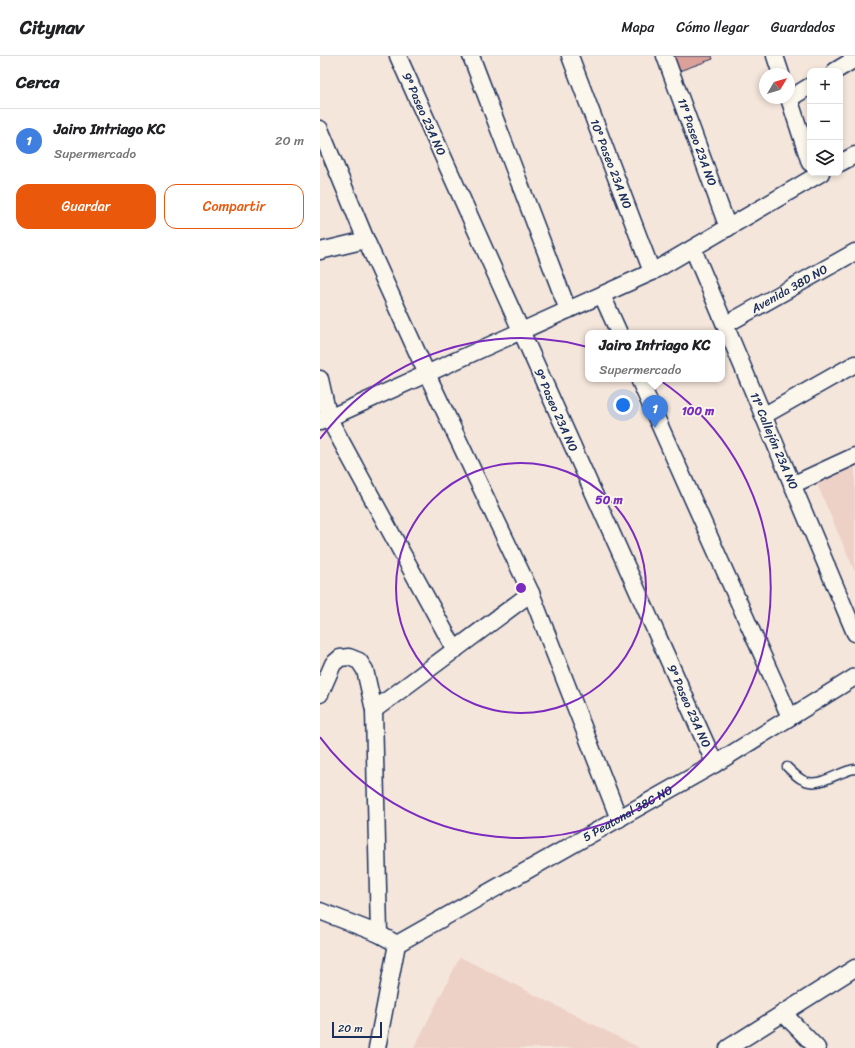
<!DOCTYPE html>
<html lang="es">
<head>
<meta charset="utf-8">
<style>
	body { margin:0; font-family:Sriracha,sans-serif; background:#f2f2f2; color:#202124 }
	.controls { position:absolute; right:12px; top:12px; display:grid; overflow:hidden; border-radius:8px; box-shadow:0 2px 6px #0003 }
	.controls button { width:36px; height:36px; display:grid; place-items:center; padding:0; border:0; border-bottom:1px solid #e0e0e0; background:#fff; color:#202124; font:20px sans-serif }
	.compass { position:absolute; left:439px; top:12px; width:36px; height:36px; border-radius:50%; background:#fff; box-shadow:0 2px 6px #0003; rotate:52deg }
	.scale { position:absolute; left:12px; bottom:10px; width:50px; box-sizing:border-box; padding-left:4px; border:2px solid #1b2f5e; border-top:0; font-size:11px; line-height:14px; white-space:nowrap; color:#1b2f5e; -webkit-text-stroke:3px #fbf7ec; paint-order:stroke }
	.you { position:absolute; left:303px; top:349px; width:14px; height:14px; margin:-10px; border:3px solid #fff; border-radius:50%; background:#1a73e8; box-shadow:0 0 0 6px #1a73e833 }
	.badge { display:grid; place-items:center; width:26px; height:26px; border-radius:50%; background:#ea580c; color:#fff; font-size:13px; font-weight:700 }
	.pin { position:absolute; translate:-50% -33px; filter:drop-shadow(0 1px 2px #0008) }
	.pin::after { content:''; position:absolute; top:21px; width:14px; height:12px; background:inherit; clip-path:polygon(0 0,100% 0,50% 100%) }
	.popup { position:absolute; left:265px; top:274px; width:140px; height:52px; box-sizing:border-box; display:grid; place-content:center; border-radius:8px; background:#fff; filter:drop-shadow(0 1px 3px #0005); font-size:13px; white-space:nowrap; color:#757577 }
	.popup b { font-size:15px; color:#202124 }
	.popup::after { content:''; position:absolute; left:50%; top:100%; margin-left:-8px; border:8px solid transparent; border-top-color:#fff }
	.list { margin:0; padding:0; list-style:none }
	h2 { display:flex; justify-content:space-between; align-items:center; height:52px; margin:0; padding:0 16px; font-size:17px }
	h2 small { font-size:13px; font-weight:400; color:#757577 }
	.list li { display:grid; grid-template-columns:26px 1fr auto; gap:12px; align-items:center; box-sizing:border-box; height:64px; padding:0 16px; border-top:1px solid #e0e0e0 }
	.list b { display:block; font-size:15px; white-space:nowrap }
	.list p { margin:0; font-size:13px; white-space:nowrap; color:#757577 }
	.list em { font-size:13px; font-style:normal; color:#757577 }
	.actions { display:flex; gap:8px; padding:12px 16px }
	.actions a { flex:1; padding:9px 0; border:1px solid #ea580c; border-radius:12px; text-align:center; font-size:14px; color:#ea580c }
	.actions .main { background:#ea580c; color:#fff }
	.icon { flex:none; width:22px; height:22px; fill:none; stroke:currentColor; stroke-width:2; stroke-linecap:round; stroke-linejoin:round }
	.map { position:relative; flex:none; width:535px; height:992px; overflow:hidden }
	header { display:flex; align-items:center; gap:24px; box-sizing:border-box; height:56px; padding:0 20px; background:#fff; border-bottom:1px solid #e0e0e0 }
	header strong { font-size:19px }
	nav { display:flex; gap:22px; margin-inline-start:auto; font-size:14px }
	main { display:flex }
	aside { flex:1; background:#fff }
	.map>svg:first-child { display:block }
</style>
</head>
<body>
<header>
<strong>Citynav</strong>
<nav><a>Mapa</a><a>Cómo llegar</a><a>Guardados</a></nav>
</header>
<main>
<aside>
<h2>Cerca<small></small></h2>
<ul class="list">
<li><span class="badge" style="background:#3f7fe0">1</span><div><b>Jairo Intriago KC</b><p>Supermercado</p></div><em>20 m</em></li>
</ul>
<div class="actions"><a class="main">Guardar</a><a>Compartir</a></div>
</aside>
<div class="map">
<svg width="535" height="992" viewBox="0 0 535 992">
	<rect width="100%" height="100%" fill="#f5e6db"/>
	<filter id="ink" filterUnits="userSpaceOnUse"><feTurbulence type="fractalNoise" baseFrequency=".025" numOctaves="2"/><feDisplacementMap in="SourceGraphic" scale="8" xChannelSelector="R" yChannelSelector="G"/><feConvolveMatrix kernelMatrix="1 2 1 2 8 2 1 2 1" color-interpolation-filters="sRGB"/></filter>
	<g filter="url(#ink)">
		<g fill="#edd1c7">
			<path d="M535 407V516L496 426Z"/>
			<path d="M140 901 320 992H94Z"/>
		</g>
		<path fill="#dba199" stroke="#1b2f5e" d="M354 0H392L393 3 359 15Z"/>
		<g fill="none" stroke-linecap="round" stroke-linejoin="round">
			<defs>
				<path id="lane" d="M467 711C471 715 476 720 481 723 498 734 518 715 535 713"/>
				<g id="street">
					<path d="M78 0 395 708"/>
					<path d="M151 0 248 254"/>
					<path d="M250 0 332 216"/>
					<path d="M345 0 408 172"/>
					<path d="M455 0 461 18"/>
					<path d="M515 15 535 3"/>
					<path d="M469 42 490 107"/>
					<path d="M469 43 490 30"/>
					<path d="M0 73 46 184 107 318 211 537 299 763"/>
					<path d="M520 107 535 99"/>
					<path d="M373 193 535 577"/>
					<path d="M0 195 46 184"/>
					<path d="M282 239 299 277"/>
					<path id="s1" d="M405 269 535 196"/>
					<path d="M0 323 9 363 135 594"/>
					<path d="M319 323 470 661"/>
					<path d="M443 360 535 308"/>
					<path d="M0 366 332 216 501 117"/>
					<path d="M472 429 535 400"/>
					<path d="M0 638 13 608 20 602 29 601 39 605 45 614 54 654 59 878"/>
					<path d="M54 654 211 537"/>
					<path d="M0 855 59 878 77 888 57 992"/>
					<path id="s2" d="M77 888 395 708 535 621"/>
					<path d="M463 957 497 992"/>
					<path d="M408 992 535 912"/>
				</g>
			</defs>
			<use href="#lane" stroke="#1b2f5e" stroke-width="11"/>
			<use href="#street" stroke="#1b2f5e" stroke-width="19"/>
			<use href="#lane" stroke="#fbf7ec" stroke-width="8"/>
			<use href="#street" stroke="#fbf7ec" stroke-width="16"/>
		</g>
	</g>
	<g fill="none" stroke="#7b2cbf" stroke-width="2">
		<circle cx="201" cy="532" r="125"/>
		<path d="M0 383A250 250 0 1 1 0 681"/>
	</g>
	<g text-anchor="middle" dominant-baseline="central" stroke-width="3.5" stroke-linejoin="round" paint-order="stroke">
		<g font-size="12" fill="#1b2f5e" stroke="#fbf7ec">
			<text transform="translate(104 58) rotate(66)">9º Paseo 23A NO</text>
			<text transform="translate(377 86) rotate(70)">11º Paseo 23A NO</text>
			<text transform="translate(291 108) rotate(69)">10º Paseo 23A NO</text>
			<text stroke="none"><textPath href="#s1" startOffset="74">Avenida 38D NO</textPath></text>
			<text transform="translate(236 354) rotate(66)">9º Paseo 23A NO</text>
			<text transform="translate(454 385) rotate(67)">11º Callejón 23A NO</text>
			<text transform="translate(369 650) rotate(66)">9º Paseo 23A NO</text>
			<text stroke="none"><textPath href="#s2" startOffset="265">5 Peatonal 38C NO</textPath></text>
		</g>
	</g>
	<circle cx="201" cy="532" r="6" fill="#7b2cbf" stroke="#fbf7ec" stroke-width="2"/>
	<g font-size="12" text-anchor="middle" font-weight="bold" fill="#7b2cbf" stroke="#fbf7ec" stroke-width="3.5" stroke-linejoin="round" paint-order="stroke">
		<text x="378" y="359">100 m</text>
		<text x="289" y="448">50 m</text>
	</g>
</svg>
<div class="controls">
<button>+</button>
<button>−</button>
<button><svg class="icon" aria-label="layers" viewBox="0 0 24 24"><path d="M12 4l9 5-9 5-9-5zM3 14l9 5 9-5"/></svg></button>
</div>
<svg class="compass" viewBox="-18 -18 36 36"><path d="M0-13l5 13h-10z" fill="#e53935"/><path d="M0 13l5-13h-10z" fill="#757577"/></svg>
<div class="scale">20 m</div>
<div class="you"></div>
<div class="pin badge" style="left:335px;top:372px;background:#3f7fe0">1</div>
<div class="popup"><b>Jairo Intriago KC</b>Supermercado</div>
</div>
</main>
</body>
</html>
